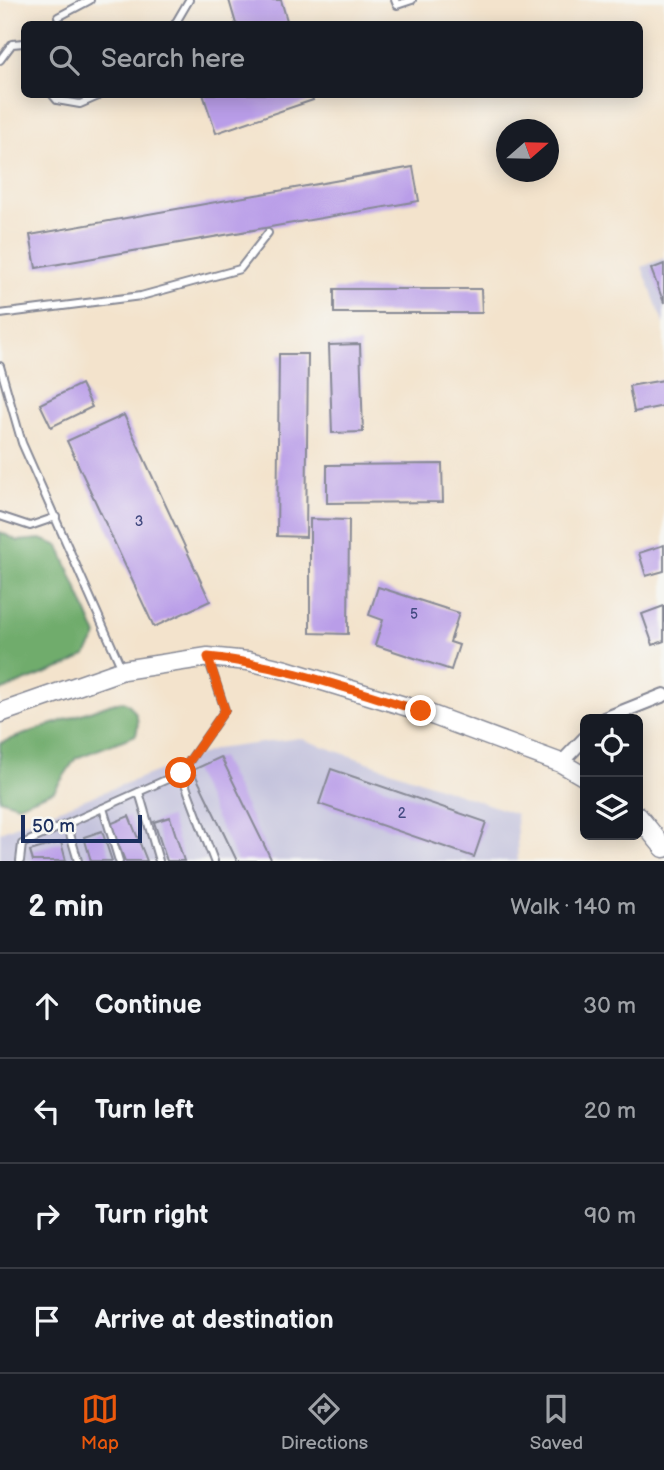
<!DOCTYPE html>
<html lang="en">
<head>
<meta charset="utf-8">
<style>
	body { margin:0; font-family:"Balsamiq Sans",sans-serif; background:#242831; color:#f1f3f6 }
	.controls { position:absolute; right:21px; bottom:21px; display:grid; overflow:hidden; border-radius:10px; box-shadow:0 4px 18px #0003 }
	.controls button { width:63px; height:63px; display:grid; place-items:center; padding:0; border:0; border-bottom:2px solid #363941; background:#171b24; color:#f1f3f6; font:35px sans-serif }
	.compass { position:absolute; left:496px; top:119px; width:63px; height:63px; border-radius:50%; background:#171b24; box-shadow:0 4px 18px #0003; rotate:70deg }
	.scale { position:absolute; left:21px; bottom:18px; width:121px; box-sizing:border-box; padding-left:7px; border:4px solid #1b2f5e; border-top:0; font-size:19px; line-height:24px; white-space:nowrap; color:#1b2f5e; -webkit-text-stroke:5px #f6f6f2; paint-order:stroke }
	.stop { position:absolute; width:21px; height:21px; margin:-16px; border:5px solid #ea580c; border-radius:50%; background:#fff }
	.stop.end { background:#ea580c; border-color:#fff; box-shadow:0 2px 7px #0008 }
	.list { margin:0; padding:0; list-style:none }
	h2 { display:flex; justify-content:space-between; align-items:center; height:91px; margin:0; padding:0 28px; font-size:30px }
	h2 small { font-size:23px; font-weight:400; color:#9ea1a6 }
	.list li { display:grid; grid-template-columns:46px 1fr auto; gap:21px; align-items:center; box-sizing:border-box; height:105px; padding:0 28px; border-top:2px solid #363941 }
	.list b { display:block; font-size:26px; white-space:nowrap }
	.list em { font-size:23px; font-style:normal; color:#9ea1a6 }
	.icon { flex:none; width:38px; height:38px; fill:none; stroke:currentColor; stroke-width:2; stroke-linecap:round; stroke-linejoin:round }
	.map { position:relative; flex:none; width:664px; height:861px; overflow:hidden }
	.search { position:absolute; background:#171b24; box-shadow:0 4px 18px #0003; left:21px; right:21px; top:21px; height:77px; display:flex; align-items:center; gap:18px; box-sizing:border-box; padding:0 24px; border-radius:10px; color:#9ea1a6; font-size:26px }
	.sheet { height:511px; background:#171b24 }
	nav { display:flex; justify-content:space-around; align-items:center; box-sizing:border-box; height:98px; border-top:2px solid #363941; background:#171b24; font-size:19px; color:#9ea1a6 }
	nav a { display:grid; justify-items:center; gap:4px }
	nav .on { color:#ea580c }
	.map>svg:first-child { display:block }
</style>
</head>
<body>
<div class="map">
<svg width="664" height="861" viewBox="0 0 664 861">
	<rect width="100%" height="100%" fill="#f6f6f2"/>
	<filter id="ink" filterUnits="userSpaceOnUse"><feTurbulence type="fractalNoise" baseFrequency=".0143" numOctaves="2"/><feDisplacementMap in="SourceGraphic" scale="14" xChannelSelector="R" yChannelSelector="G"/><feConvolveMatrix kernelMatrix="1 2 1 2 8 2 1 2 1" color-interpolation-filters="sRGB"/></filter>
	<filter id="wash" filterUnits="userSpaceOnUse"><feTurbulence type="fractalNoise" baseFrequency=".00686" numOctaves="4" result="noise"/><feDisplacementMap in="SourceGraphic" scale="28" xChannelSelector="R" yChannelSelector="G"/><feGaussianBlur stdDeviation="1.57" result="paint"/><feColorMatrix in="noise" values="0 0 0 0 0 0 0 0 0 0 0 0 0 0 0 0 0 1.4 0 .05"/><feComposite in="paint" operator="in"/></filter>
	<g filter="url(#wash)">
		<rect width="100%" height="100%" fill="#f3e3cc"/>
		<g fill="#c2c1dc">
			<path d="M664 258V325L642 267Z"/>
			<path d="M299 738 516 814 518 861H0V832L215 749Z"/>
		</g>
		<g fill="#70ac6c" stroke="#466e65" stroke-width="2">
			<path d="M0 532 18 541 41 539 59 546 97 636 86 655 68 665 0 691Z"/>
			<path d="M124 701C137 709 140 721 136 735L76 758 54 791 18 805 0 799V743L112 703Z"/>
		</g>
		<g id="blocks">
			<g fill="#b99de8">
				<path d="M229 0H281L288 24H236Z"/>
				<path d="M203 94H311L313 100 216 133Z"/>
				<path d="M413 167 419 201 36 268 30 235Z"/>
				<path d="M664 264V303L651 269Z"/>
				<path d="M334 289H481L482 313H334Z"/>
				<path d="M360 344 363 432 332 433 329 345Z"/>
				<path d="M279 354H308L306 537 277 536Z"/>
				<path d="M664 380V406L634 412 629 386Z"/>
				<path d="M81 384 92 407 51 427 40 404Z"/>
				<path d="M124 415 210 601 154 627 67 441Z"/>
				<path d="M442 464 443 502 327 503V465Z"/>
				<path d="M310 519 349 520 348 634 310 633Z"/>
				<path d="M664 545V571L646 576 639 553Z"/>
				<path d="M378 587 459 613 450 642 459 645 451 670 375 645 383 620 369 615Z"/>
				<path d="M664 606V641L653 645 642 614Z"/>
				<path d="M221 757 272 861H237L193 770Z"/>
				<path d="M331 769 486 822 474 857 319 804Z"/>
				<path d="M129 816 147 861H125L110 824Z"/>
				<path d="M170 817 184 861H167L154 822Z"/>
				<path d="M102 831 112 861H91L84 837Z"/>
				<path d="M61 842 66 861H33L30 851Z"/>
			</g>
		</g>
	</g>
	<g filter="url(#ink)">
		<use href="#blocks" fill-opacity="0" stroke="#878995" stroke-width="2"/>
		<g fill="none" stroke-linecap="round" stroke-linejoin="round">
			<defs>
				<g id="lane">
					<path d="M395 0 397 5 412 0"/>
					<path d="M58 17 90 0"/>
					<path d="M175 24 189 0"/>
					<path d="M0 60 12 44 24 43"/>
					<path d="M52 94 57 100 80 104 103 94"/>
					<path d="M0 314 141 296 240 269 268 233"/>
					<path d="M0 366 22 443 122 669"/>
					<path d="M0 516 30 526 56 517"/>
					<path d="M208 658 225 710 181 773 214 861"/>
					<path d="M139 792 159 861"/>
					<path d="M103 808 119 861"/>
					<path d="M67 824 78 861"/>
					<path d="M20 861 22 844 181 773"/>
				</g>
				<g id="street">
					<path d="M604 719 664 695"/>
					<path d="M561 763 585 738"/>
				</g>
				<g id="secondary">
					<path d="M0 713 123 670 208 657 248 661 286 670 421 711 561 763 585 777"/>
					<path d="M638 816 664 848"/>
				</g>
			</defs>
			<use href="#lane" stroke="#878995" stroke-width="10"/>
			<use href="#street" stroke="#878995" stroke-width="16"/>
			<use href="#secondary" stroke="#878995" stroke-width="21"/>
			<use href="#lane" stroke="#fff" stroke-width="6"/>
			<use href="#street" stroke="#fff" stroke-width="12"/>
			<use href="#secondary" stroke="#fff" stroke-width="18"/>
		</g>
	</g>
	<g fill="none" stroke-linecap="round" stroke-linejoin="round" filter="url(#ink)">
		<path stroke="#ea580c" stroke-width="9" d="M181 773 225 710 208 657C282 665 351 690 421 711"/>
	</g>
	<g text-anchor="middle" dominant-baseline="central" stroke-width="5" stroke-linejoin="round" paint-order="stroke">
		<g font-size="14" fill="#424a80">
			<text x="139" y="521">3</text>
			<text x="414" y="614">5</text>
			<text x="402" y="813">2</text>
		</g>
	</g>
</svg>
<div class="controls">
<button><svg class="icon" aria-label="locate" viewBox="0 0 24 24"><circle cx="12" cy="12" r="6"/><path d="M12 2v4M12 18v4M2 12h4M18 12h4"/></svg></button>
<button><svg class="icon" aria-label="layers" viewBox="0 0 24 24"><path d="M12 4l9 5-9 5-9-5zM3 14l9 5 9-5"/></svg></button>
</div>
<svg class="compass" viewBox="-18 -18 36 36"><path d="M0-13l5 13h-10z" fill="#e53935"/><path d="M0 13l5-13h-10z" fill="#9ea1a6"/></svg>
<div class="scale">50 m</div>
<div class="stop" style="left:181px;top:773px"></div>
<div class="stop end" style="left:421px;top:711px"></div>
<div class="search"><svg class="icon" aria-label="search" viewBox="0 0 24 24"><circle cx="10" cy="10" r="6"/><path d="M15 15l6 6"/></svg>Search here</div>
</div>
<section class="sheet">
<h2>2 min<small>Walk · 140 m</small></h2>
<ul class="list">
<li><svg class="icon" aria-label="ahead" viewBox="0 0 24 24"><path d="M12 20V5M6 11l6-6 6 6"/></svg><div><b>Continue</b></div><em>30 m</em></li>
<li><svg class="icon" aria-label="left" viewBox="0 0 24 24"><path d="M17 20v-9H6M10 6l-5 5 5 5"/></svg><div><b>Turn left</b></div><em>20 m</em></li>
<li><svg class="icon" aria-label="right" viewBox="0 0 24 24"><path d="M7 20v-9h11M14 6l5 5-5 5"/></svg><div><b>Turn right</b></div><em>90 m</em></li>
<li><svg class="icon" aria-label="arrive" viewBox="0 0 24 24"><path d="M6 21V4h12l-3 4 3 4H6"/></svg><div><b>Arrive at destination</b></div></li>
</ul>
</section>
<nav>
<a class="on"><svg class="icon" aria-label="map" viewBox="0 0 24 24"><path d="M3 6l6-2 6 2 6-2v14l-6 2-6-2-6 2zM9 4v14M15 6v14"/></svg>Map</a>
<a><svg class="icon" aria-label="directions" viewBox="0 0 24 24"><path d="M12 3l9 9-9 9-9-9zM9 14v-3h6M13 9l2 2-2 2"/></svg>Directions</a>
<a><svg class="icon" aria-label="saved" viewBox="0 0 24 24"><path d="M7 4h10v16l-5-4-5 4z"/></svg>Saved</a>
</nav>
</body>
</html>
